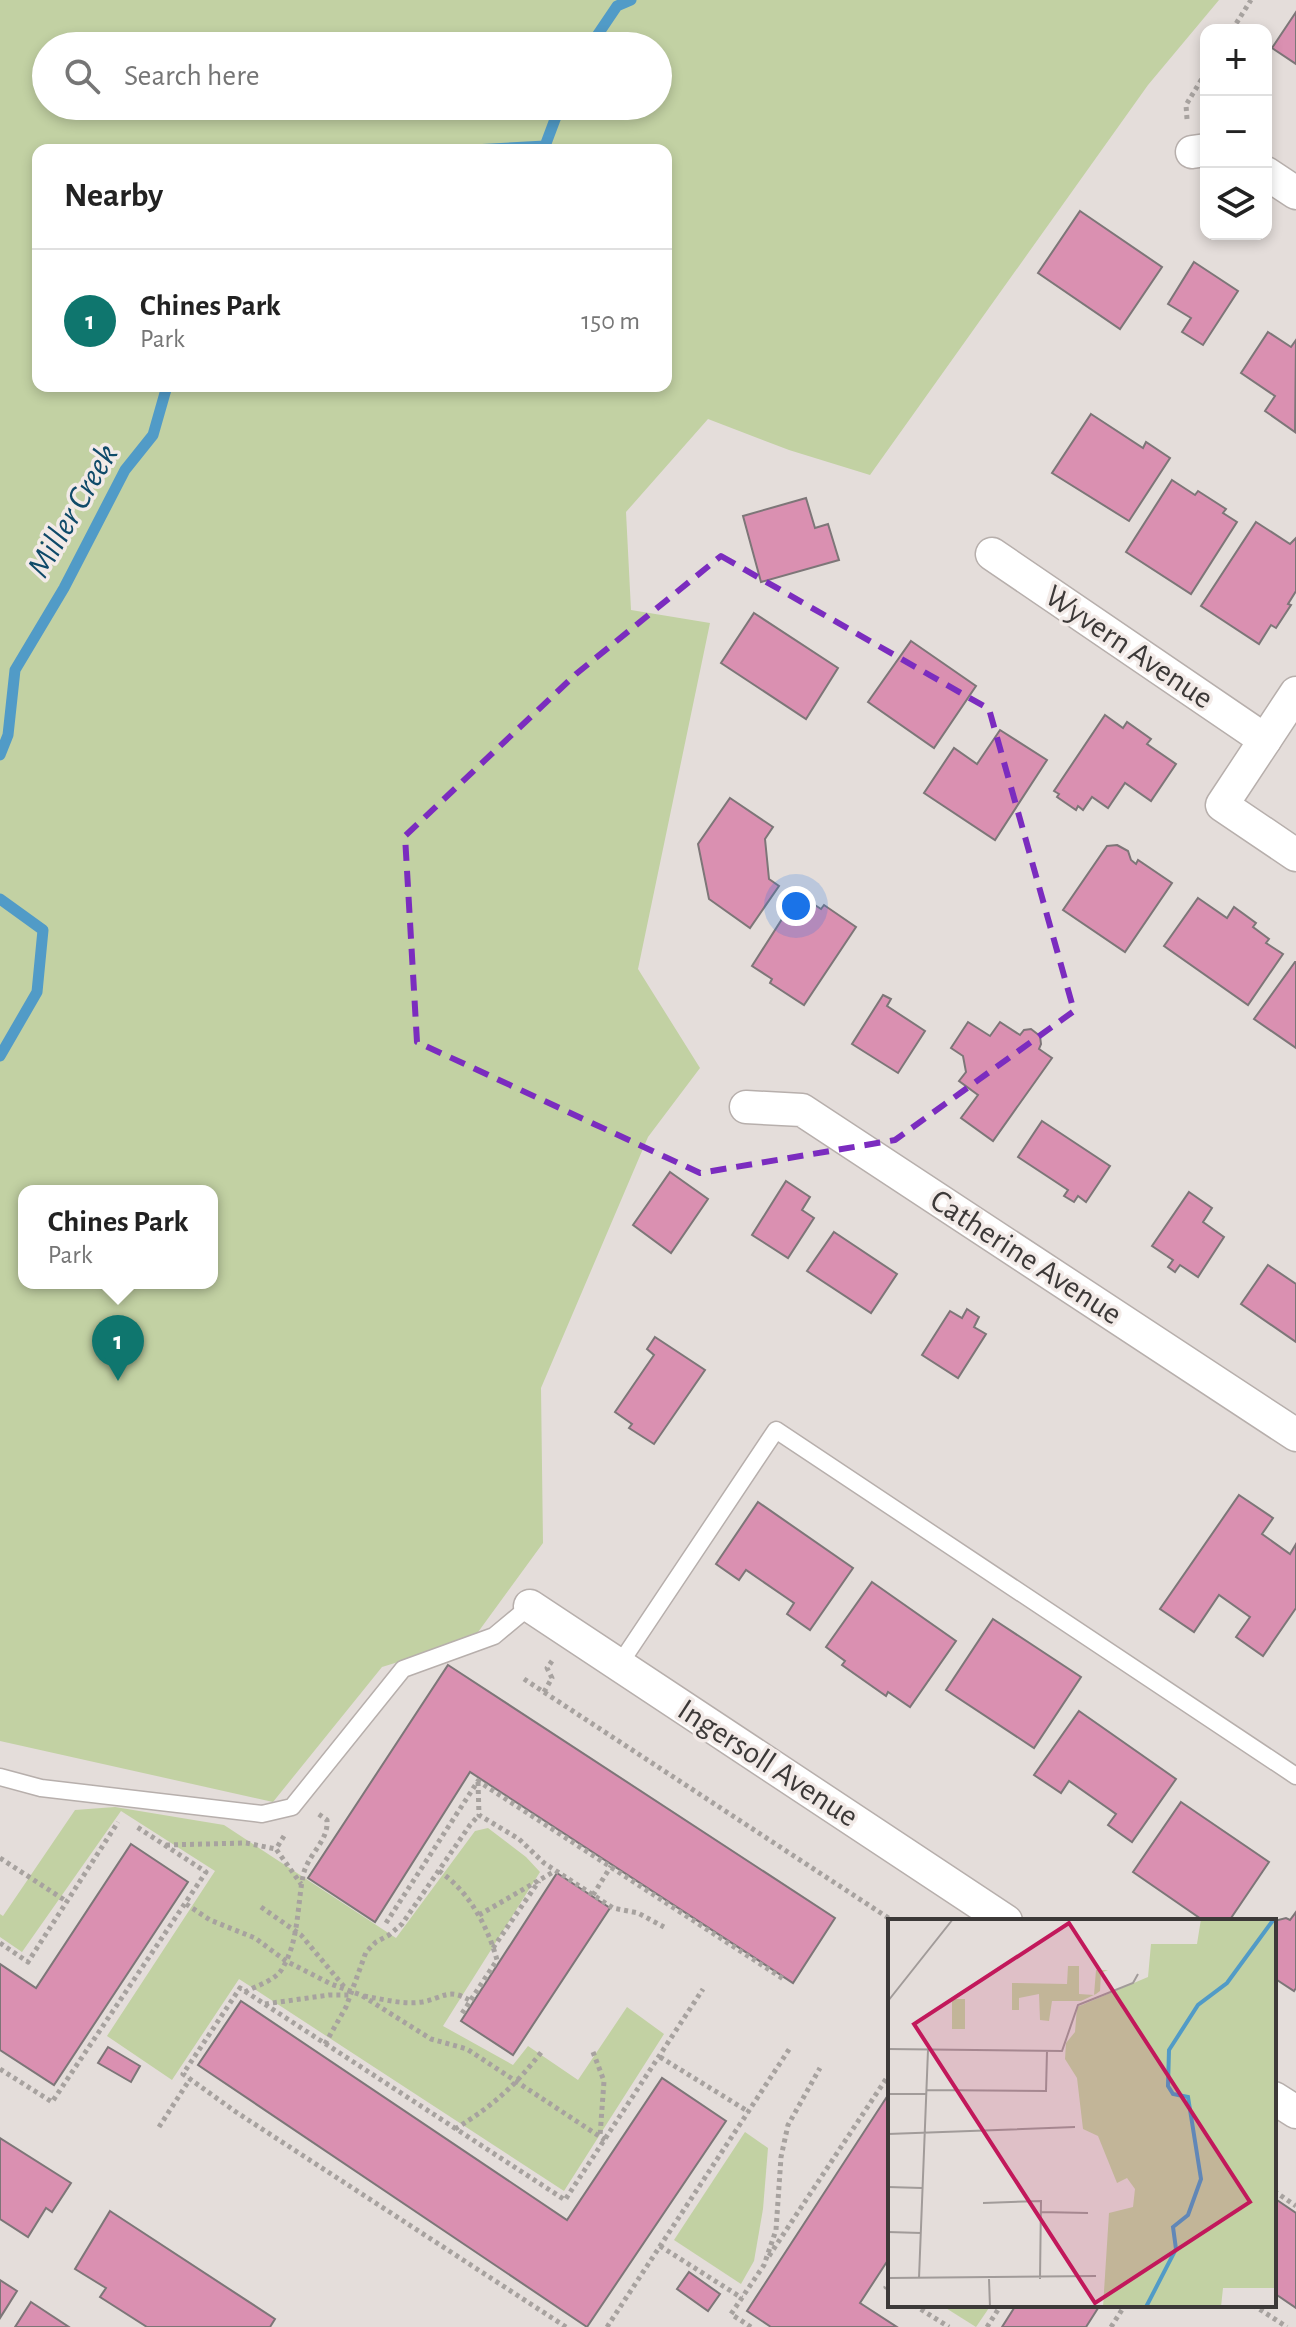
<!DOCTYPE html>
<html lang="en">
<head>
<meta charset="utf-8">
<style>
	body { margin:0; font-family:"Alegreya Sans",sans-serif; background:#f6f6f6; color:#222 }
	.controls { position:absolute; right:24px; top:24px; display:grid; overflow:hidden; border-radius:16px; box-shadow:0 4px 12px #0003 }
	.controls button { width:72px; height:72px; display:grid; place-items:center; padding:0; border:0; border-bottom:2px solid #e0e0e0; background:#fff; color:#222; font:40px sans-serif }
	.you { position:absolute; left:796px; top:906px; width:28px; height:28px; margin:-20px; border:6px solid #fff; border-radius:50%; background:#1a73e8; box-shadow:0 0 0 12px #1a73e833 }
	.badge { display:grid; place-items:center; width:52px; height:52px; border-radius:50%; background:#0f766e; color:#fff; font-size:26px; font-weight:700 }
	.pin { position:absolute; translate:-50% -66px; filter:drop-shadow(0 2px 4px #0008) }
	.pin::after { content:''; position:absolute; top:42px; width:28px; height:24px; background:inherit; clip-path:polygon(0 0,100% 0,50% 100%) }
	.popup { position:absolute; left:18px; top:1185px; width:200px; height:104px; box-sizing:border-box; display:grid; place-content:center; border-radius:16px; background:#fff; filter:drop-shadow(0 2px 6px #0005); font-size:26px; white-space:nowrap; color:#767676 }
	.popup b { font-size:30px; color:#222 }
	.popup::after { content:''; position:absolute; left:50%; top:100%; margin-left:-16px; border:16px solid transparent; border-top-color:#fff }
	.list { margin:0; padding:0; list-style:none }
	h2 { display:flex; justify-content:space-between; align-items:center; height:104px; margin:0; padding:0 32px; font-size:34px }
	h2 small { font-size:26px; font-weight:400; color:#767676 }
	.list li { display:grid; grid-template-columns:52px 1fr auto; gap:24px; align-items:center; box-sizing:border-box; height:144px; padding:0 32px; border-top:2px solid #e0e0e0 }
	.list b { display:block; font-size:30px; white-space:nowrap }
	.list p { margin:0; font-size:26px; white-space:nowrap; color:#767676 }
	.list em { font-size:26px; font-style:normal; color:#767676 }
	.icon { flex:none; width:44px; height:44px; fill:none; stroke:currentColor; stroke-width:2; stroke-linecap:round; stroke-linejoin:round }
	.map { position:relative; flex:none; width:1296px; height:2327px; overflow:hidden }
	.search { position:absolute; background:#fff; box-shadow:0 4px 12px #0003; left:32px; top:32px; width:640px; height:88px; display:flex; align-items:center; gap:20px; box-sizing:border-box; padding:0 28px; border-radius:44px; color:#767676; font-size:30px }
	.panel { position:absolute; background:#fff; box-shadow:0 4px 12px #0003; left:32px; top:144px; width:640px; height:248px; border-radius:16px }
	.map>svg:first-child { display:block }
</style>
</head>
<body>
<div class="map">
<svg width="1296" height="2327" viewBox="0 0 1296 2327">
	<rect width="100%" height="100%" fill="#e4ddda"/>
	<g fill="#c2d1a3" fill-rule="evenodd">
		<path d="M0 0H1219L1148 85 870 475 789 450 708 419 626 512 631 610 710 623 638 969 700 1068 648 1137 541 1388 543 1543 473 1639 382 1667 273 1802 0 1741ZM46 46H658V106H46ZM38 150H666V386H38ZM24 1191H212V1283H24Z"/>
		<path d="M115 1807 224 1825 396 1938 475 1831 488 1828 526 1857 540 1872 443 2026 513 2065 528 2046 578 2080 627 2007 664 2034 564 2191 239 1979 172 2080 107 2036 215 1871 121 1811 22 1952 0 1937V1914L3 1916 75 1810Z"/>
		<path d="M745 2132 768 2148 763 2209 754 2261 741 2284 674 2240Z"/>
		<path d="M941 2305H991L976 2327Z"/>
	</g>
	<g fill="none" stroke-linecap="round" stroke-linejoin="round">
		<g stroke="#519bc7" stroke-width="11">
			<path d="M590 46 617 6 631 0"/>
			<path d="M473 150 545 146 560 106"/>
			<path d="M0 755 8 735 15 670 64 588 125 470 153 435 167 386"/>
			<path d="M0 899 43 930 37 992 0 1056"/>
		</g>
	</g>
	<g fill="#da90b1" stroke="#7d7678" stroke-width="2">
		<path d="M1296 12V64L1272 48Z"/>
		<path d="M1080 211 1162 267 1120 329 1038 273Z"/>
		<path d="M1194 262 1238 291 1203 345 1182 332 1191 318 1168 304Z"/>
		<path d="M1268 332 1291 347 1296 340 1295 432 1265 411 1275 396 1241 373Z"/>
		<path d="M1091 414 1143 448 1146 442 1170 458 1129 521 1052 473Z"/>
		<path d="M1172 480 1195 495 1198 491 1226 509 1223 513 1237 522 1191 594 1126 552Z"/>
		<path d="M806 498 815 528 828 524 839 560 761 582 743 516Z"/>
		<path d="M1256 522 1290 544 1296 538V591L1288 604 1291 605 1276 628 1271 625 1259 644 1201 606Z"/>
		<path d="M754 613 838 668 806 719 721 663Z"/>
		<path d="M911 641 976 686 934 748 868 702Z"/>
		<path d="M1105 715 1123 728 1127 722 1151 739 1147 744 1176 764 1151 801 1125 783 1108 808 1092 797 1083 810 1078 806 1076 810 1057 797 1059 794 1054 791Z"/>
		<path d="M1000 730 1047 760 995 840 924 793 954 748 977 764Z"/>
		<path d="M730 798 773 827 765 839 769 879 779 886 750 928 709 899 698 844Z"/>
		<path d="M1117 845 1128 851 1131 860 1136 864 1138 860 1172 883 1125 952 1063 910 1107 846Z"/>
		<path d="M798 894 821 909 824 905 856 927 804 1005 770 983 772 979 752 966Z"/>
		<path d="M1198 898 1227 918 1234 907 1256 923 1253 927 1269 939 1266 943 1283 954 1248 1005 1164 946Z"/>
		<path d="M1295 962H1296V1048L1254 1019Z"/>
		<path d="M883 995 891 999 887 1006 925 1031 898 1073 852 1044Z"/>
		<path d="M968 1022 990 1036 1000 1022 1020 1035 1024 1030 1031 1029 1040 1036 1041 1044 1039 1049 1052 1058 993 1141 961 1118 978 1095 959 1081 966 1072 963 1056 951 1048Z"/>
		<path d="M1042 1121 1110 1166 1086 1202 1078 1196 1074 1202 1064 1196 1068 1190 1018 1157Z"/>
		<path d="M670 1172 708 1199 671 1253 633 1225Z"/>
		<path d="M786 1181 810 1197 802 1210 814 1218 788 1258 752 1235Z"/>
		<path d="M1189 1192 1212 1208 1203 1222 1224 1237 1198 1277 1180 1265 1175 1272 1168 1267 1173 1260 1152 1246Z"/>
		<path d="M834 1232 897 1274 871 1313 807 1271Z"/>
		<path d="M1268 1265 1296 1284V1342L1241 1304Z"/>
		<path d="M967 1309 979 1317 974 1327 986 1334 958 1378 922 1355 950 1311 962 1318Z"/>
		<path d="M655 1337 705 1370 654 1444 629 1428 632 1424 615 1412 654 1355 647 1349Z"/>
		<path d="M1239 1495 1273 1518 1262 1534 1290 1554 1296 1544V1608L1263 1656 1236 1637 1250 1617 1219 1595 1194 1632 1160 1609Z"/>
		<path d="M758 1502 853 1568 810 1630 787 1614 794 1603 746 1570 739 1580 716 1564Z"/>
		<path d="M872 1582 956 1641 910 1707 888 1692 886 1696 842 1665 845 1661 826 1647Z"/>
		<path d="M993 1619 1081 1677 1034 1748 946 1690Z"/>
		<path d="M448 1665 835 1918 793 1983 470 1772 375 1922 308 1878Z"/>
		<path d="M1079 1711 1176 1779 1132 1842 1108 1825 1116 1814 1069 1781 1061 1793 1034 1775Z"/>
		<path d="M1181 1802 1269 1862 1229 1921H1204L1133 1872Z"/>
		<path d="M131 1844 188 1882 54 2085 0 2050V1964L36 1988Z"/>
		<path d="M557 1873 610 1908 513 2055 461 2021Z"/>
		<path d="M1296 1912V1988L1294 1991 1274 1978V1921L1286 1918 1290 1920Z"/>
		<path d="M241 2001 567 2220 662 2078 726 2121 587 2327 198 2065Z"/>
		<path d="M108 2047 140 2066 131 2082 98 2063Z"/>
		<path d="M890 2092V2257L860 2303 897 2327H771L747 2311Z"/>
		<path d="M0 2138 71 2183 52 2212 46 2208 28 2237 0 2219Z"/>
		<path d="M1274 2198 1296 2213V2308L1274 2293Z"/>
		<path d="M110 2211 275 2319 270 2327H147L100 2297 106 2288 75 2269Z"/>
		<path d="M689 2272 720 2294 708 2311 677 2289Z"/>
		<path d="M0 2280 17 2291 0 2318Z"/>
		<path d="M31 2302 69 2327H15Z"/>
		<path d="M1016 2305H1100L1086 2327H1002Z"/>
	</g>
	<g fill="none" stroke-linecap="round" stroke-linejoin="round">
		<defs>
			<g id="service">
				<path d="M619 1665 776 1430 1296 1776"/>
				<path d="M0 1777 41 1788 262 1814 292 1807 403 1669 494 1636 530 1606"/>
			</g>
			<g id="minor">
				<path d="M1192 152 1206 150"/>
				<path d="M1266 173 1296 193"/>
				<path d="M992 554 1265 740"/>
				<path d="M1296 693 1222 805 1296 855"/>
				<path d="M746 1107 802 1110 1296 1435"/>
				<path d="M530 1606 1006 1921"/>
				<path d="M1274 2098 1296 2112"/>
			</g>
		</defs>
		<use href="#service" stroke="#b7afac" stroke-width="19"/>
		<use href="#minor" stroke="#b7afac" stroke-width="35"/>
		<g stroke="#a7a29f" stroke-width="5" stroke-dasharray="4 4" stroke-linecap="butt">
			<path d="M1232 30 1251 0"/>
			<path d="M1187 119 1186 105 1206 72"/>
			<path d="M524 1679 893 1921"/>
			<path d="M544 1692 552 1678 547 1668 552 1661"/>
			<path d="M478 1782 479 1815 519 1839 544 1863 613 1908 638 1913 664 1927"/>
			<path d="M284 1836 276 1849 301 1884"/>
			<path d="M166 1845 246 1843 276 1849"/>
			<path d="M0 1858 66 1901"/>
			<path d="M439 1871C469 1891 488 1927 497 1960L461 2015"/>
			<path d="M593 1895 611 1866"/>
			<path d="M186 1904 210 1920 255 1938 286 1961 331 1984 361 1995 431 2039 467 2049 605 2140"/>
			<path d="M261 1907 301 1935 346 1989"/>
			<path d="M479 1915 555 1871"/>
			<path d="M386 1923 478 1781 785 1980"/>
			<path d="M0 1943 28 1962 118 1822"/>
			<path d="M493 1948 539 1881"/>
			<path d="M245 1992C256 1986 276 1980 282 1969 299 1941 297 1907 303 1876 307 1855 329 1841 327 1820L317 1813"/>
			<path d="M364 1996C383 1999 403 2005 422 2002 444 1998 448 1987 471 2001"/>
			<path d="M265 2004 329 1995H350"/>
			<path d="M325 2044 346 2007 366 1952 376 1942 389 1935 402 1924 470 1825 479 1815"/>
			<path d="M593 2052 604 2081 600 2136"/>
			<path d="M660 2057 749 2112"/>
			<path d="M0 2069 52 2102 206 1872 137 1827"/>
			<path d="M159 2127 190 2079"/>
			<path d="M455 2129C494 2105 515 2086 543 2050"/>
			<path d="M1274 2191 1296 2206"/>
			<path d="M660 2246 742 2298"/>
			<path d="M769 2256 890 2073"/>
			<path d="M890 2280 886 2287 890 2289"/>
			<path d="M914 2305 949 2327"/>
			<path d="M1253 2305 1287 2327"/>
			<path d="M566 2327 236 2112 183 2074 240 1988 565 2200 703 1989"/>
			<path d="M607 2327 790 2048"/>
			<path d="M751 2327 731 2314 764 2265 776 2230 781 2157 788 2125 820 2068"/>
			<path d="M987 2327 1001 2305"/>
			<path d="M1111 2327 1125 2305"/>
		</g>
		<use href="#service" stroke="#fff" stroke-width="16"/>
		<use href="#minor" stroke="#fff" stroke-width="32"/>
	</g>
	<path fill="none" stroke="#7b2cbf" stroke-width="6" stroke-dasharray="16 10" stroke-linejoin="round" d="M721 556 989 709 1074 1011 895 1140 700 1173 417 1042 405 836 576 674Z"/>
	<g text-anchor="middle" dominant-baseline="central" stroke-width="7" stroke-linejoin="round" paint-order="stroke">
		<g font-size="32" fill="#3c3938" stroke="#f2eae7">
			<text transform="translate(1129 647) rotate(34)">Wyvern Avenue</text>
			<text transform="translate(1026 1257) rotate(33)">Catherine Avenue</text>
			<text transform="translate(768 1763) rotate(33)">Ingersoll Avenue</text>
		</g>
		<g font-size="34" font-style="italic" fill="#0f4a69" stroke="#f2eae7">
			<text transform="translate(73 511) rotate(-60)">Miller Creek</text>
		</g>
	</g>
	<g transform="translate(888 1919)">
		<rect width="388" height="388" fill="#e4ddda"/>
		<path d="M313 0H388V369H335L333 388H215L221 294 245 288 247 270 239 259 229 264 210 217 195 210 189 159 177 140 178 124 187 113 189 88 260 58 263 25H309ZM180 47H191V75L206 76 208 51H220L213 54 212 72 208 75 193 82H164L161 102 152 101 151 75 131 79V91H124V64L179 65ZM64 80H77V110H64Z" fill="#c2d1a3"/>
		<path fill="none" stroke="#519bc7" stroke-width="4" d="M258 388 288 330 285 308 300 296 313 260 300 178 285 175 280 167 281 131 310 86 339 64 386 0"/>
		<path fill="none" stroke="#a19b99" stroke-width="2" d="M0 82 65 0M0 130 174 132 190 86 245 64 250 55M38 171 158 172 159 132M0 175H38M0 215 187 208M0 268 34 269M95 284 153 282 152 360M153 293 200 294M0 313 33 314M0 359 208 357M31 359 40 131M101 360 102 388"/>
		<path fill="#c2185b" fill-opacity="0.15" stroke="#c2185b" stroke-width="4" d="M181 4 362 283 207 384 26 105Z"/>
		<rect width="388" height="388" fill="none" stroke="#3c3938" stroke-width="4"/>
	</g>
</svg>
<div class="controls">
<button>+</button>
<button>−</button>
<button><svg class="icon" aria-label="layers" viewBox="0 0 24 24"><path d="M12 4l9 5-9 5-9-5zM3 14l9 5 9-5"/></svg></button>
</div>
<div class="you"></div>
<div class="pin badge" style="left:118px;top:1381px">1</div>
<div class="popup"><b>Chines Park</b>Park</div>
<div class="search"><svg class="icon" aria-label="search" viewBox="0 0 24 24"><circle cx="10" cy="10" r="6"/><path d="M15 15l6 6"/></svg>Search here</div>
<section class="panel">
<h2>Nearby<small></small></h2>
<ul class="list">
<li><span class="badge">1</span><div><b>Chines Park</b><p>Park</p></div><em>150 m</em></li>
</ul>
</section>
</div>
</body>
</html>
